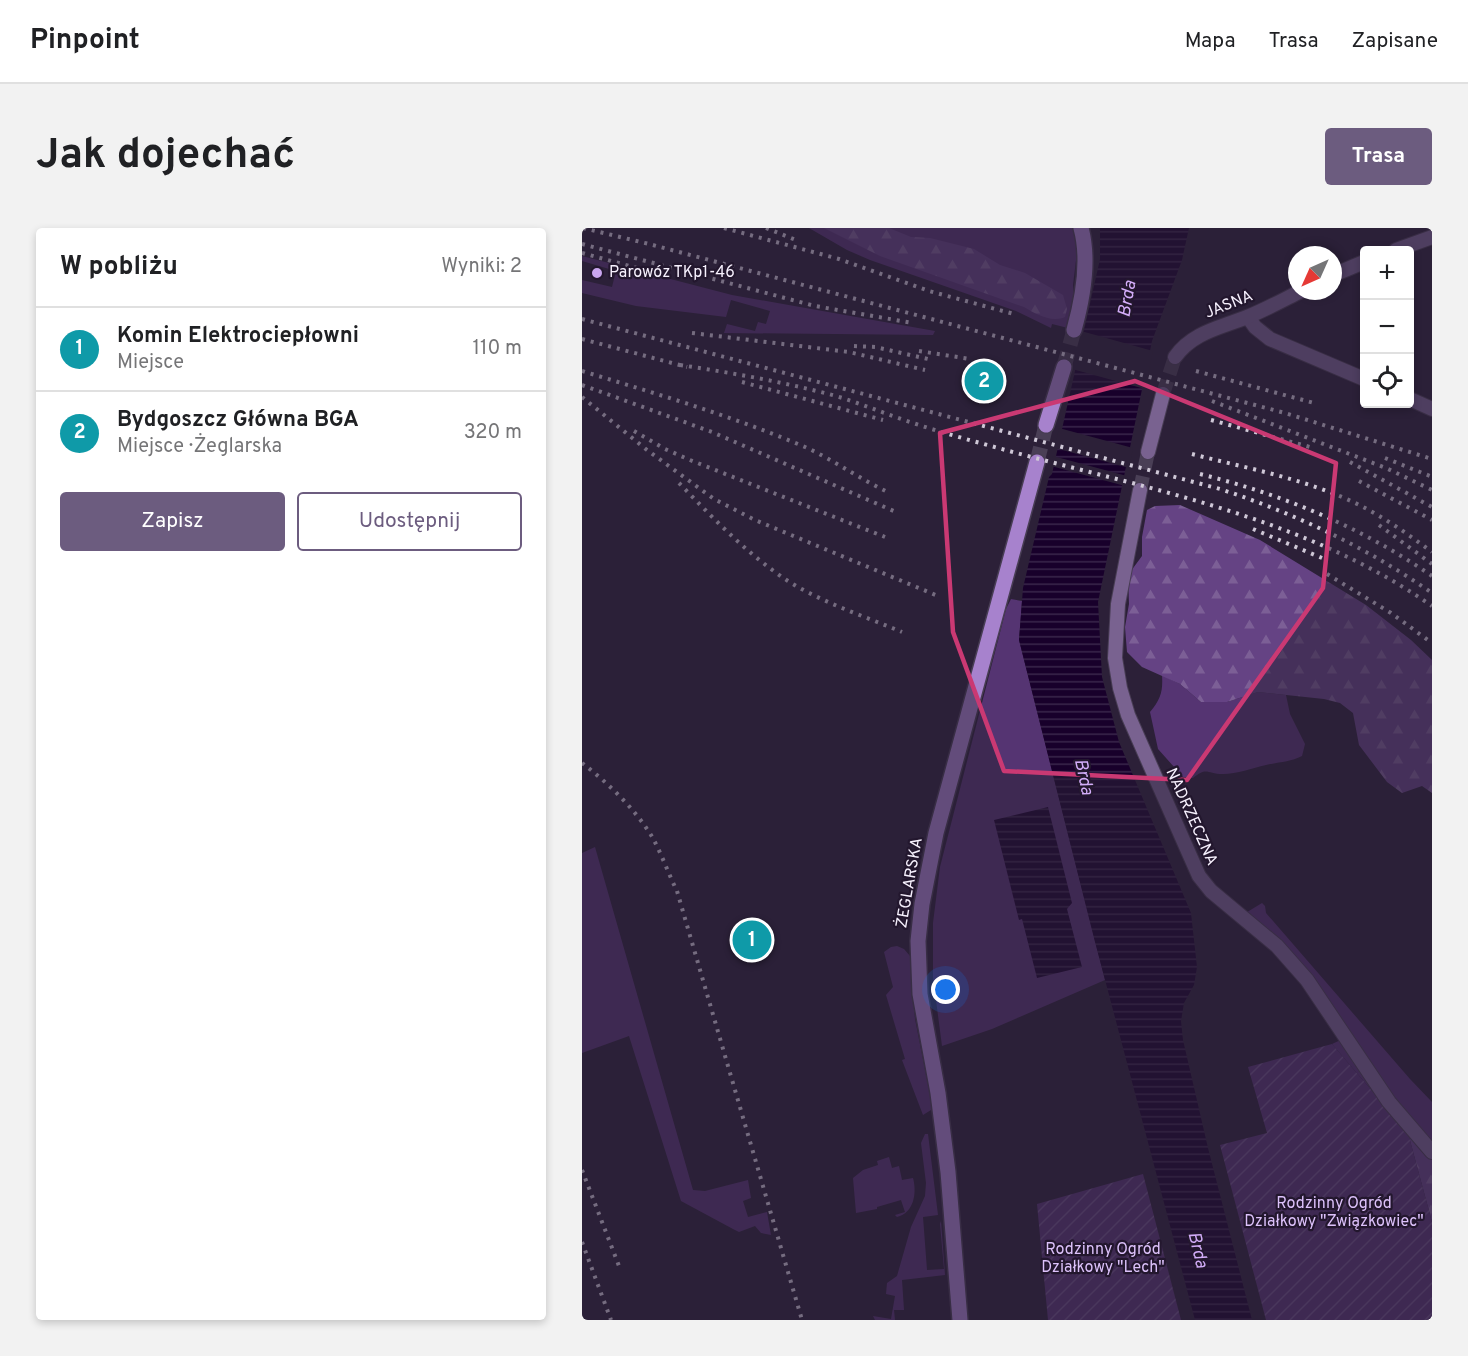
<!DOCTYPE html>
<html lang="pl">
<head>
<meta charset="utf-8">
<style>
	body { margin:0; font-family:Overpass,sans-serif; background:#f2f2f2; color:#202124 }
	.controls { position:absolute; right:18px; top:18px; display:grid; overflow:hidden; border-radius:6px; box-shadow:0 3px 9px #0003 }
	.controls button { width:54px; height:54px; display:grid; place-items:center; padding:0; border:0; border-bottom:2px solid #e0e0e0; background:#fff; color:#202124; font:30px sans-serif }
	.compass { position:absolute; left:706px; top:18px; width:54px; height:54px; border-radius:50%; background:#fff; box-shadow:0 3px 9px #0003; rotate:225deg }
	.you { position:absolute; left:364px; top:762px; width:21px; height:21px; margin:-15px; border:4px solid #fff; border-radius:50%; background:#1a73e8; box-shadow:0 0 0 9px #1a73e833 }
	.badge { display:grid; place-items:center; width:39px; height:39px; border-radius:50%; background:#6c5c7f; color:#fff; font-size:20px; font-weight:700 }
	.pin { position:absolute; translate:-50% -50%; border:3px solid #fff; box-shadow:0 2px 6px #0006 }
	.list { margin:0; padding:0; list-style:none }
	h2 { display:flex; justify-content:space-between; align-items:center; height:78px; margin:0; padding:0 24px; font-size:26px }
	h2 small { font-size:20px; font-weight:400; color:#757577 }
	.list li { display:grid; grid-template-columns:39px 1fr auto; gap:18px; align-items:center; box-sizing:border-box; height:84px; padding:0 24px; border-top:2px solid #e0e0e0 }
	.list b { display:block; font-size:22px; white-space:nowrap }
	.list p { margin:0; font-size:20px; white-space:nowrap; color:#757577 }
	.list em { font-size:20px; font-style:normal; color:#757577 }
	.actions { display:flex; gap:12px; padding:18px 24px }
	.actions a { flex:1; padding:14px 0; border:2px solid #6c5c7f; border-radius:6px; text-align:center; font-size:21px; color:#6c5c7f }
	.actions .main { background:#6c5c7f; color:#fff }
	.icon { flex:none; width:33px; height:33px; fill:none; stroke:currentColor; stroke-width:2; stroke-linecap:round; stroke-linejoin:round }
	.map { position:relative; flex:none; width:850px; height:1092px; overflow:hidden; border-radius:6px }
	header { display:flex; align-items:center; gap:36px; box-sizing:border-box; height:84px; padding:0 30px; background:#fff; border-bottom:2px solid #e0e0e0 }
	header strong { font-size:28px }
	nav { display:flex; gap:33px; margin-inline-start:auto; font-size:21px }
	.intro { display:flex; align-items:center; justify-content:space-between; box-sizing:border-box; height:144px; padding:0 36px }
	h1 { margin:0; font-size:42px }
	.button { padding:15px 27px; border-radius:6px; background:#6c5c7f; color:#fff; font-size:21px; font-weight:700 }
	main { display:flex; gap:36px; padding:0 36px }
	aside { flex:1; background:#fff; border-radius:6px; box-shadow:0 3px 9px #0003 }
	.map>svg:first-child { display:block }
</style>
</head>
<body>
<header>
<strong>Pinpoint</strong>
<nav><a>Mapa</a><a>Trasa</a><a>Zapisane</a></nav>
</header>
<div class="intro"><h1>Jak dojechać</h1><a class="button">Trasa</a></div>
<main>
<aside>
<h2>W pobliżu<small>Wyniki: 2</small></h2>
<ul class="list">
<li><span class="badge" style="background:#0f9aa8">1</span><div><b>Komin Elektrociepłowni</b><p>Miejsce</p></div><em>110 m</em></li>
<li><span class="badge" style="background:#0f9aa8">2</span><div><b>Bydgoszcz Główna BGA</b><p>Miejsce · Żeglarska</p></div><em>320 m</em></li>
</ul>
<div class="actions"><a class="main">Zapisz</a><a>Udostępnij</a></div>
</aside>
<div class="map">
<svg width="850" height="1092" viewBox="0 0 850 1092">
	<defs>
		<pattern id="forest-firs" width="22" height="20" patternUnits="userSpaceOnUse" patternTransform="scale(1.5)"><rect width="22" height="20" fill="#654384"/><path d="M5 1l3.5 6h-7zM16 11l3.5 6h-7z" fill="#7c5f96"/></pattern>
		<pattern id="garden-furrows" width="10" height="10" patternUnits="userSpaceOnUse" patternTransform="scale(1.5)"><rect width="10" height="10" fill="#553472"/><path d="M-1 1l2-2M0 10L10 0M9 11l2-2" fill="none" stroke="#6e5287"/></pattern>
		<pattern id="water-rules" width="6" height="5" patternUnits="userSpaceOnUse" patternTransform="scale(1.5)"><rect width="6" height="5" fill="#18002b"/><path d="M0 2.5h6" fill="none" stroke="#3a264b"/></pattern>
	</defs>
	<rect width="100%" height="100%" fill="#2c2038"/>
	<g fill="#553472">
		<path d="M227 0H492L495 24 491 57 493 77 486 100 470 96 469 100 434 83 288 32 265 22Z"/>
		<path d="M0 28 150 67 353 103 351 107 142 105 145 96 173 103 176 94 184 96 188 83 149 72 144 89 54 78 0 65V52L30 59 34 43 0 33Z"/>
		<path d="M429 371 440 373 437 412 523 752 410 801 360 818 351 749V695L358 639 424 381Z"/>
		<path d="M580 447 598 456 619 474H645L676 464 704 467 708 486 723 516 720 528C708 534 697 534 684 537 670 540 655 546 641 546 625 546 625 538 611 550L601 549 576 521 568 484C579 471 581 463 580 447Z"/>
		<path d="M13 619 111 962 123 963 166 952 169 970 161 973 166 989 185 984 189 1007 179 1005 173 998 157 1004 151 1001 99 973 47 808 0 825V625Z"/>
		<path d="M680 675 683 678 684 685 828 851 850 874V925L826 905 750 816 763 810 724 752 657 689Z"/>
		<path d="M315 718 322 721 328 728 333 791 350 877 349 882 341 887 320 832 323 831 304 767 311 759 302 724 309 719Z"/>
		<path d="M343 906H346L356 987 341 989 345 1042 362 1041 358 996 359 993 363 1047 320 1052 322 1082H312L313 1092H293L291 1088 309 1091 313 1068 304 1066 305 1055 315 1048 329 999 343 968 344 955 339 915Z"/>
		<path d="M307 929 310 940 317 938 320 952 331 950C335 965 332 985 315 989L313 987 323 984 319 972 295 979V981L274 985 271 950 281 942 296 937 295 933Z"/>
	</g>
	<g fill="url(#forest-firs)">
		<path d="M242 0H307L329 9 348 10 392 21 418 37 443 45 481 67 485 81 483 89C469 95 454 86 442 79L298 28Z"/>
		<path d="M598 277 678 312 784 377 829 412 850 432V565L840 558 820 565 805 554 777 517 771 485 758 475 742 471 676 464 645 474H619L598 456 560 439 545 424 543 399 547 376 546 347 560 328V309L565 282 573 278Z"/>
		<path d="M826 905 850 925V994Z"/>
	</g>
	<g fill="url(#garden-furrows)">
		<path d="M750 816 826 905 850 994V1092H684L638 917 685 905 666 839Z"/>
		<path d="M561 946 599 1092H466L455 976Z"/>
	</g>
	<g fill="url(#water-rules)">
		<path d="M518 0H607L600 32 570 113 516 374 520 449 537 514 609 685 615 739 612 757 602 775 599 793 601 812 626 920 670 1092H613L513 714 437 412 441 360 467 249 470 246 518 31Z"/>
		<path d="M466 579 490 675 485 681 500 739 455 750 440 691 437 692 412 592Z"/>
	</g>
	<g fill="#2c2038">
		<path d="M499 103 571 123 563 161 490 141Z"/>
		<path d="M477 200 551 220 547 240 473 220Z"/>
		<path d="M471 228 545 248 543 258 469 238Z"/>
	</g>
	<g fill="none" stroke-linecap="round" stroke-linejoin="round">
		<g stroke="#4a3f56" stroke-width="14" stroke-dasharray="14 7" stroke-linecap="butt">
			<path d="M581 166 593 129"/>
			<path d="M558 262 566 224"/>
		</g>
		<g stroke="#4a3f56" stroke-width="15" stroke-dasharray="15 8" stroke-linecap="butt">
			<path d="M482 139 492 102"/>
			<path d="M455 234 464 197"/>
		</g>
		<defs>
			<g id="street">
				<path d="M814 22 850 9"/>
				<path d="M751 47 782 34"/>
				<path d="M666 89 673 99 688 111 782 151"/>
				<path d="M593 129C611 104 638 100 665 89 683 82 701 72 719 63"/>
				<path d="M828 171 850 181"/>
				<path d="M566 224 581 166"/>
				<path d="M558 262 536 376 533 430 538 460 546 487 605 621 617 648 629 663 695 718 725 752 807 874 850 924"/>
			</g>
			<g id="secondary">
				<path d="M492 102C501 70 508 33 499 0"/>
				<path d="M464 197 482 139"/>
				<path d="M378 1092 366 944 356 865 338 766 336 713 340 676 354 605 455 234"/>
			</g>
		</defs>
		<use href="#street" stroke="#483d54" stroke-width="16"/>
		<use href="#secondary" stroke="#483d54" stroke-width="18"/>
		<use href="#street" stroke="#796290" stroke-width="14"/>
		<use href="#secondary" stroke="#a782cd" stroke-width="15"/>
		<g stroke="#cfc8d7" stroke-width="4" stroke-dasharray="3 6" stroke-linecap="butt">
			<path d="M1 0 67 16 703 185 850 231"/>
			<path d="M142 0 257 31 347 63 432 86"/>
			<path d="M184 0 214 12"/>
			<path d="M0 16 233 78 331 95"/>
			<path d="M0 25 55 40"/>
			<path d="M0 91 638 261C714 286 784 319 850 365"/>
			<path d="M110 105 267 124 343 142"/>
			<path d="M0 111 105 139"/>
			<path d="M272 118 293 119 346 131"/>
			<path d="M337 123 388 131"/>
			<path d="M98 137C151 145 202 154 254 168 277 175 299 184 322 192 351 202 380 210 409 218 559 260 720 287 850 378"/>
			<path d="M0 143C75 166 150 188 223 219 252 232 279 252 308 265"/>
			<path d="M614 143 732 175"/>
			<path d="M160 154 301 192"/>
			<path d="M0 157 130 204 314 284"/>
			<path d="M0 169 65 222 132 271 173 292 356 368"/>
			<path d="M630 173 804 240 850 262"/>
			<path d="M629 192 728 219"/>
			<path d="M52 203 83 221 108 232 303 309"/>
			<path d="M610 226C660 239 713 249 760 269 793 283 822 303 850 324"/>
			<path d="M803 230 848 248"/>
			<path d="M768 234 850 279"/>
			<path d="M618 246C702 267 779 299 850 348"/>
			<path d="M777 253 850 292"/>
			<path d="M97 255C131 290 165 326 206 353 241 375 282 388 320 404"/>
			<path d="M797 297 850 336"/>
			<path d="M671 301 740 330"/>
			<path d="M745 346 809 385 850 415"/>
			<path d="M0 535C25 554 52 580 69 607 79 624 86 645 95 663L220 1092"/>
			<path d="M0 942 37 1038"/>
			<path d="M0 1014 29 1092"/>
		</g>
	</g>
	<path d="M0 0H850V1092H0ZM553 153 754 235 741 360 605 552 422 543 371 404 358 205Z" fill="#2c2038" fill-opacity=".55" fill-rule="evenodd"/>
	<path fill="none" stroke="#ca3973" stroke-width="4.5" stroke-linejoin="round" d="M553 153 754 235 741 360 605 552 422 543 371 404 358 205Z"/>
	<circle fill="#c9a5ee" stroke="#23172e" stroke-width="2" cx="15" cy="45" r="6"/>
	<g text-anchor="middle" dominant-baseline="central" stroke-width="4.5" stroke-linejoin="round" paint-order="stroke">
		<g font-size="16" fill="#f7f1fe" stroke="#23172e" text-anchor="start">
			<text x="27" y="45">Parowóz TKp1-46</text>
		</g>
		<g font-size="16" fill="#f7f1fe" stroke="#23172e">
			<text transform="translate(647 77) rotate(-22)">JASNA</text>
			<text transform="translate(609 589) rotate(66)">NADRZECZNA</text>
			<text transform="translate(328 655) rotate(-80)">ŻEGLARSKA</text>
		</g>
		<g font-size="16" fill="#dcc1fa" stroke="#23172e">
			<text x="752" y="976">Rodzinny Ogród<tspan x="752" dy="18">Działkowy "Związkowiec"</tspan></text>
			<text x="521" y="1022">Rodzinny Ogród<tspan x="521" dy="18">Działkowy "Lech"</tspan></text>
		</g>
		<g font-size="18" font-style="italic" fill="#d3adf9" stroke="#23172e">
			<text transform="translate(546 71) rotate(-80)">Brda</text>
			<text transform="translate(501 549) rotate(78)">Brda</text>
			<text transform="translate(615 1022) rotate(76)">Brda</text>
		</g>
	</g>
</svg>
<div class="controls">
<button>+</button>
<button>−</button>
<button><svg class="icon" aria-label="locate" viewBox="0 0 24 24"><circle cx="12" cy="12" r="6"/><path d="M12 2v4M12 18v4M2 12h4M18 12h4"/></svg></button>
</div>
<svg class="compass" viewBox="-18 -18 36 36"><path d="M0-13l5 13h-10z" fill="#e53935"/><path d="M0 13l5-13h-10z" fill="#757577"/></svg>
<div class="you"></div>
<div class="pin badge" style="left:170px;top:712px;background:#0f9aa8">1</div>
<div class="pin badge" style="left:402px;top:153px;background:#0f9aa8">2</div>
</div>
</main>
</body>
</html>
